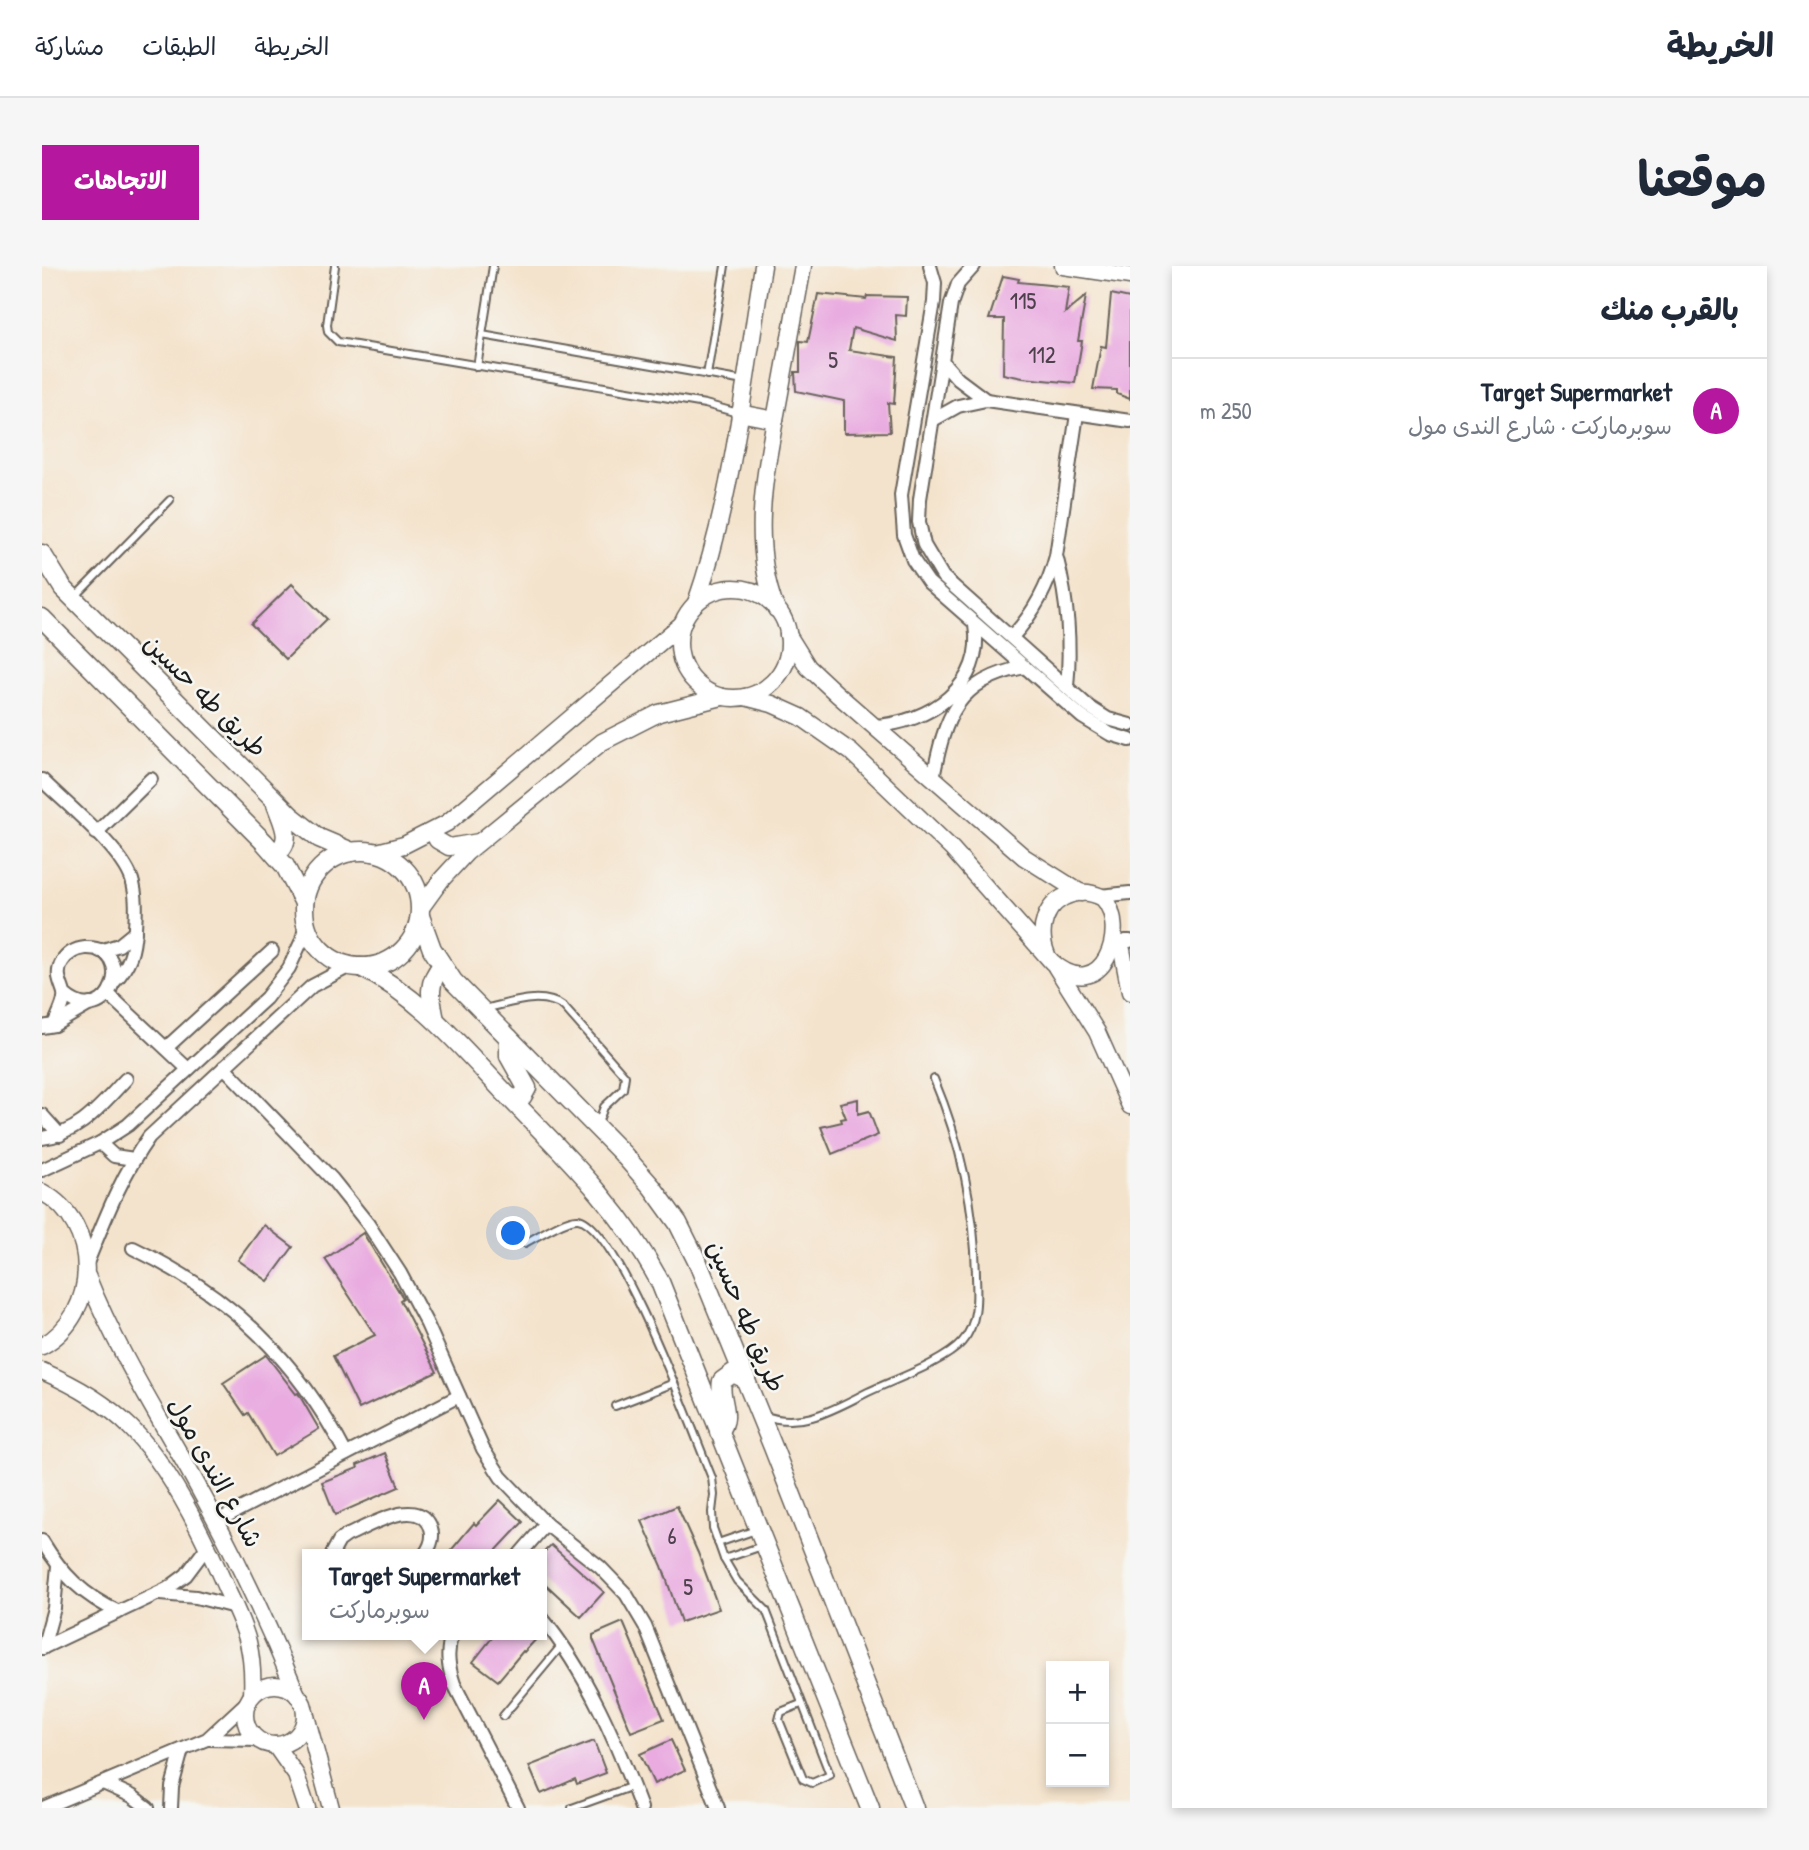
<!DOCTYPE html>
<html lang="ar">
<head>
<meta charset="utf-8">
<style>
	body { margin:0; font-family:"Patrick Hand","Playpen Sans Arabic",sans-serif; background:#f6f6f7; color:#1f2937; direction:rtl }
	.controls { position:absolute; right:21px; bottom:21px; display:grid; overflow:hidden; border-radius:0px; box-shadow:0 4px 10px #0003 }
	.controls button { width:63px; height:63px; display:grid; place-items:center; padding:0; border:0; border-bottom:2px solid #e0e1e3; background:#fff; color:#1f2937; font:35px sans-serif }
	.you { position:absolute; left:472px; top:968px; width:24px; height:24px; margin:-18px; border:5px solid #fff; border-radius:50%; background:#1a73e8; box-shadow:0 0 0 10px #1a73e833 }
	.badge { display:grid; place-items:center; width:46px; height:46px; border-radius:50%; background:#b5179e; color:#fff; font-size:23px; font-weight:700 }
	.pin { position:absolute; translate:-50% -58px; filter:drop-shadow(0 2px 4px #0008) }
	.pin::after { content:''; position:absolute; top:37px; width:24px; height:21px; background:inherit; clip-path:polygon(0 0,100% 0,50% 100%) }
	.popup { position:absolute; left:260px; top:1283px; width:245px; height:91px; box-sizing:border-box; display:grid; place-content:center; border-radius:0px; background:#fff; filter:drop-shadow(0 2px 5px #0005); font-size:23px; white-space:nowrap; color:#747a83 }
	.popup b { font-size:26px; color:#1f2937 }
	.popup::after { content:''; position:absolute; left:50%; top:100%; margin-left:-14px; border:14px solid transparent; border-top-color:#fff }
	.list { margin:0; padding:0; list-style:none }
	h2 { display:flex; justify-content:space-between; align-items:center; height:91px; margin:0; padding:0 28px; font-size:30px }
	h2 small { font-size:23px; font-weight:400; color:#747a83 }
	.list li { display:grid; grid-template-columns:46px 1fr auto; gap:21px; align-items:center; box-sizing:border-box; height:105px; padding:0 28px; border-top:2px solid #e0e1e3 }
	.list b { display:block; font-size:26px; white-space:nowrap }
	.list p { margin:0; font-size:23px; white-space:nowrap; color:#747a83 }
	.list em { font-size:23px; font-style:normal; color:#747a83 }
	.map { position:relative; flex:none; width:1088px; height:1542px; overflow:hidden; direction:ltr; border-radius:0px }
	header { display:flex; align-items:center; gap:42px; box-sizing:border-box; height:98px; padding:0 35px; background:#fff; border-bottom:2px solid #e0e1e3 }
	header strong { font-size:33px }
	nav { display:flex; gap:38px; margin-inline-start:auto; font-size:24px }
	.intro { display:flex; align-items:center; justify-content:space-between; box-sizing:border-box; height:168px; padding:0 42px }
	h1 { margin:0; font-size:49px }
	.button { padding:18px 32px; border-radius:0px; background:#b5179e; color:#fff; font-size:24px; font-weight:700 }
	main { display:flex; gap:42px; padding:0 42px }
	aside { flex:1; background:#fff; border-radius:0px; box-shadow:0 4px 10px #0003 }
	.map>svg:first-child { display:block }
</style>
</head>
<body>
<header>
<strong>الخريطة</strong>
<nav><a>الخريطة</a><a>الطبقات</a><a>مشاركة</a></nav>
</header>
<div class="intro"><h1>موقعنا</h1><a class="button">الاتجاهات</a></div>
<main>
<aside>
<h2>بالقرب منك<small></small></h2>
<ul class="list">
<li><span class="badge">A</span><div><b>Target Supermarket</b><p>سوبرماركت · شارع الندى مول</p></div><em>250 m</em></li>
</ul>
</aside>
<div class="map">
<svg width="1088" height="1542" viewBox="0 0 1088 1542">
	<rect width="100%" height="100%" fill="#f6f6f2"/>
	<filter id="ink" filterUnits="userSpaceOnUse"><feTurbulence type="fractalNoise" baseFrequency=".0143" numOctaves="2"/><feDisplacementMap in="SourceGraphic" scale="14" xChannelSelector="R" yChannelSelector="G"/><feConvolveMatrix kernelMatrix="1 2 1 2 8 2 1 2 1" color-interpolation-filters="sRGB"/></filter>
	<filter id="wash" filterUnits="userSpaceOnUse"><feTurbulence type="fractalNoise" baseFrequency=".00686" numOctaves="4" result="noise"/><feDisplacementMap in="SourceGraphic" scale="28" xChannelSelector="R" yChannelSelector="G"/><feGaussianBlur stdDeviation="1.57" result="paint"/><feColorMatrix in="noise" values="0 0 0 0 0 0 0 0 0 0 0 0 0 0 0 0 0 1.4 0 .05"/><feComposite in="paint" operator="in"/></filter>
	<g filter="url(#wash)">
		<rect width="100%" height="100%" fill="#f4e3cc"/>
		<g id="blocks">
			<g fill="#e9abe0">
				<path d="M961 10 977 13 976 16 1027 21 1023 47 1044 30 1036 75H1040L1033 117 981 112 961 108 962 53H947Z"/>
				<path d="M776 28 824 33 825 30 865 31 864 50 854 49 855 75 811 62 807 84 855 91 852 138 846 137 848 166 802 167V135L754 125 753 106H758V75L766 76Z"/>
				<path d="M1069 28 1088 32V133L1075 128V124L1051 123 1059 80 1064 81Z"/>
				<path d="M250 318 285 353 244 393 209 358Z"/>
				<path d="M816 833V848L827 845 836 869 790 888 779 861 800 856 799 853 804 852 798 837Z"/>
				<path d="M222 959 251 981 226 1015 196 994Z"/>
				<path d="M321 967 361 1032 358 1034 395 1106 317 1143 291 1090 333 1069 283 993Z"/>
				<path d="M224 1089 254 1128 256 1127 277 1163 232 1190 206 1147 203 1149 181 1117Z"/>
				<path d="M343 1187 357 1221 293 1249 280 1216 316 1202 315 1199Z"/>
				<path d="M458 1234 481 1256 451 1288H406L432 1257 434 1259Z"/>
				<path d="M635 1240 656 1287 677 1343 639 1356 620 1300 600 1255Z"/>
				<path d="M509 1279 562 1326 539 1351 499 1314V1289Z"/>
				<path d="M581 1356 622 1453 589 1466 551 1373V1369Z"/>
				<path d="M453 1368H499L482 1386 481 1385 456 1415 431 1396Z"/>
				<path d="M629 1474 643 1504 612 1518 598 1488Z"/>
				<path d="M552 1475 564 1507 535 1518 533 1513 499 1528 487 1500Z"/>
			</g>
		</g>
	</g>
	<g filter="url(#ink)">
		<use href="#blocks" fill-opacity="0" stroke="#68625a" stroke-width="2"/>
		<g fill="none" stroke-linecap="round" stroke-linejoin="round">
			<defs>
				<g id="service">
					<path d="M293 0 285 59 286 66 296 76 663 138 696 147"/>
					<path d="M440 69 702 115"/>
					<path d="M435 101 451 0"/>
					<path d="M665 109 683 0"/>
					<path d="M32 332 128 234"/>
					<path d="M441 743C467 738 498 724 522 741L583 810 581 823 562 841 556 857"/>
					<path d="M483 977C495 971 524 952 536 953 576 958 653 1171 670 1212L672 1229 670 1246 671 1262 682 1293 695 1315 724 1344 788 1509 770 1517 761 1513 737 1454 739 1446 759 1438"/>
					<path d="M573 1140 632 1117"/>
					<path d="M721 1149C759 1164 792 1143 826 1126 851 1114 903 1096 920 1076 936 1058 935 1032 934 1010 933 941 919 877 892 813"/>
					<path d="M676 1277 714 1264"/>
					<path d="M682 1293 720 1280"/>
					<path d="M461 1450 520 1379"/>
					<path d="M530 1542 591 1520"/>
				</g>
				<g id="minor">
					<path d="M888 0 893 17 892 36 859 229 862 269 871 294 886 316 1040 451 1068 468 1088 474"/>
					<path d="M932 0 916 18 909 38 878 233 877 256 882 279 901 311 1047 441 1066 453 1088 459"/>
					<path d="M900 95 916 113 944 134"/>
					<path d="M891 154 916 140 944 134 1088 155"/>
					<path d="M1015 293C1026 336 1029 378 1025 421"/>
					<path d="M970 371C992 347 1006 321 1014 290L1035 148"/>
					<path d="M832 460C887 457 943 420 933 359"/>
					<path d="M891 512C903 451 914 414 983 401"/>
					<path d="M0 514C24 538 80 583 90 614 95 630 94 646 93 662 92 685 88 699 72 716"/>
					<path d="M54 567 109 513"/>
					<path d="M1057 630 1088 627"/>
					<path d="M1083 675H1088"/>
					<path d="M58 685 77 679 93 666"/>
					<path d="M66 728 146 803"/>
					<path d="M12 759C15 751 24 736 22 727 19 716 13 709 20 696 25 688 33 683 43 682 96 679 69 769 22 728"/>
					<path d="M0 761 12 759 48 738"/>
					<path d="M124 782 230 685"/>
					<path d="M182 801 290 913 326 958 358 1007 385 1058 441 1183 459 1211 504 1258 558 1301 584 1328 603 1360 676 1542"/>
					<path d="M0 849 18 869"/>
					<path d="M0 872C38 868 59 839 84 813"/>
					<path d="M58 877 72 890 92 893"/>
					<path d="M0 904 58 877 86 859 224 732 247 702 260 674 264 658"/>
					<path d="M91 982C187 1028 255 1093 304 1188"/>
					<path d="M45 997C63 953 79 910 107 871L270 720 308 700"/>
					<path d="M175 1255 417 1130"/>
					<path d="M0 1275C20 1308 41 1330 77 1346"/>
					<path d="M290 1288 297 1275 304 1270C325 1261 377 1228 389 1262 392 1272 389 1280 383 1288"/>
					<path d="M478 1288 504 1258"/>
					<path d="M118 1328 154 1331 193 1341"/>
					<path d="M499 1351C545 1406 574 1475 599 1542"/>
					<path d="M410 1368C404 1386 406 1400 412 1418L476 1542"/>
					<path d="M0 1382 125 1323 144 1309 165 1281"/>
					<path d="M1 1382 12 1342 16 1300"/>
					<path d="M166 1473 216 1474"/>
					<path d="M61 1517 90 1530 106 1542"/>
					<path d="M1 1542 165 1473 205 1436"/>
					<path d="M129 1542 130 1521 140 1484"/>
				</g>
				<g id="tertiary">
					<path d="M1021 0 1088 10"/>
					<path d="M697 147 733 154"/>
					<circle cx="692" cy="377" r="55"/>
					<path d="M654 337C691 231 703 111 721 0"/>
					<path d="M734 343C707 273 724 204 737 132 745 88 753 44 761 0"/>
					<path d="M746 369 766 401 795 428 982 591 1039 627"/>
					<path d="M703 431 730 438 759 451 809 486 910 583 1010 696C1061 741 1088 661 1061 632 1052 627 1040 625 1030 628 1002 636 995 665 1005 689"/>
					<path d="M391 565 395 574 407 581 437 576"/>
					<path d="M331 587 362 579 405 557 641 357"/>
					<path d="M378 643 399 614 424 587 560 476 617 447 680 431"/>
					<path d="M1080 684 1088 726"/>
					<path d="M1014 701 1055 766 1088 840"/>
					<path d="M0 926C59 958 58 1048 0 1080"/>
					<path d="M45 1010C73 1080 112 1143 149 1208 189 1280 224 1353 255 1429"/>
					<path d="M0 1105C33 1119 64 1137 89 1162 128 1201 162 1271 184 1322 192 1339 201 1357 206 1376 210 1393 211 1411 210 1429"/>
					<circle cx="233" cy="1449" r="30"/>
					<path d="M263 1446 289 1542"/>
					<path d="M233 1479 254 1509 265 1542"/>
				</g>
				<g id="secondary">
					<path d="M0 288 21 322 249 550 277 572 310 586"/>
					<path d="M0 352 222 576 243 600 262 637"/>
					<circle cx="320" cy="643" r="58"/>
					<path d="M233 588C253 575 240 556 234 538"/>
					<path d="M378 650 390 683 411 715 580 887 610 921 636 957 656 997 731 1181 872 1542"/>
					<path d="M319 701C379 731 421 783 466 830 524 890 578 941 618 1016L828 1542"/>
					<path d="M393 754C389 734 384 717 400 700"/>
					<path d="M467 831 474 833 480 831 485 822 467 790V772"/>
					<path d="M677 1166C691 1149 676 1133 680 1115L691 1107 704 1113"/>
				</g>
			</defs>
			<use href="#service" stroke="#68625a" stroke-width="10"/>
			<use href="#minor" stroke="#68625a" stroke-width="16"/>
			<use href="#tertiary" stroke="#68625a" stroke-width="19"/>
			<use href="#secondary" stroke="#68625a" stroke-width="21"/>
			<use href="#service" stroke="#fff" stroke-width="6"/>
			<use href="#minor" stroke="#fff" stroke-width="12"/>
			<use href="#tertiary" stroke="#fff" stroke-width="16"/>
			<use href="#secondary" stroke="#fff" stroke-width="18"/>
		</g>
	</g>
	<g text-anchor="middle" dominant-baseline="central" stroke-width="5" stroke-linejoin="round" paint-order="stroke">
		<g font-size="23" fill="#4f404d">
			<text x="981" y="34">115</text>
			<text x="1000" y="88">112</text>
			<text x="791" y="93">5</text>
			<text x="630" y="1269">6</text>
			<text x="646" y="1320">5</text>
		</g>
		<g font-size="26" fill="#1c1c1c" stroke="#f6f6f2">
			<text transform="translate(164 429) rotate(45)">طريق طه حسين</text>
			<text transform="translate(705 1050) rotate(67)">طريق طه حسين</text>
			<text transform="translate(174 1206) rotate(61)">شارع الندى مول</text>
		</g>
	</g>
</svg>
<div class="controls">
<button>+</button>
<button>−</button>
</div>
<div class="you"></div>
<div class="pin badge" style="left:382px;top:1454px">A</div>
<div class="popup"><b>Target Supermarket</b>سوبرماركت</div>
</div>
</main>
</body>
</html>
